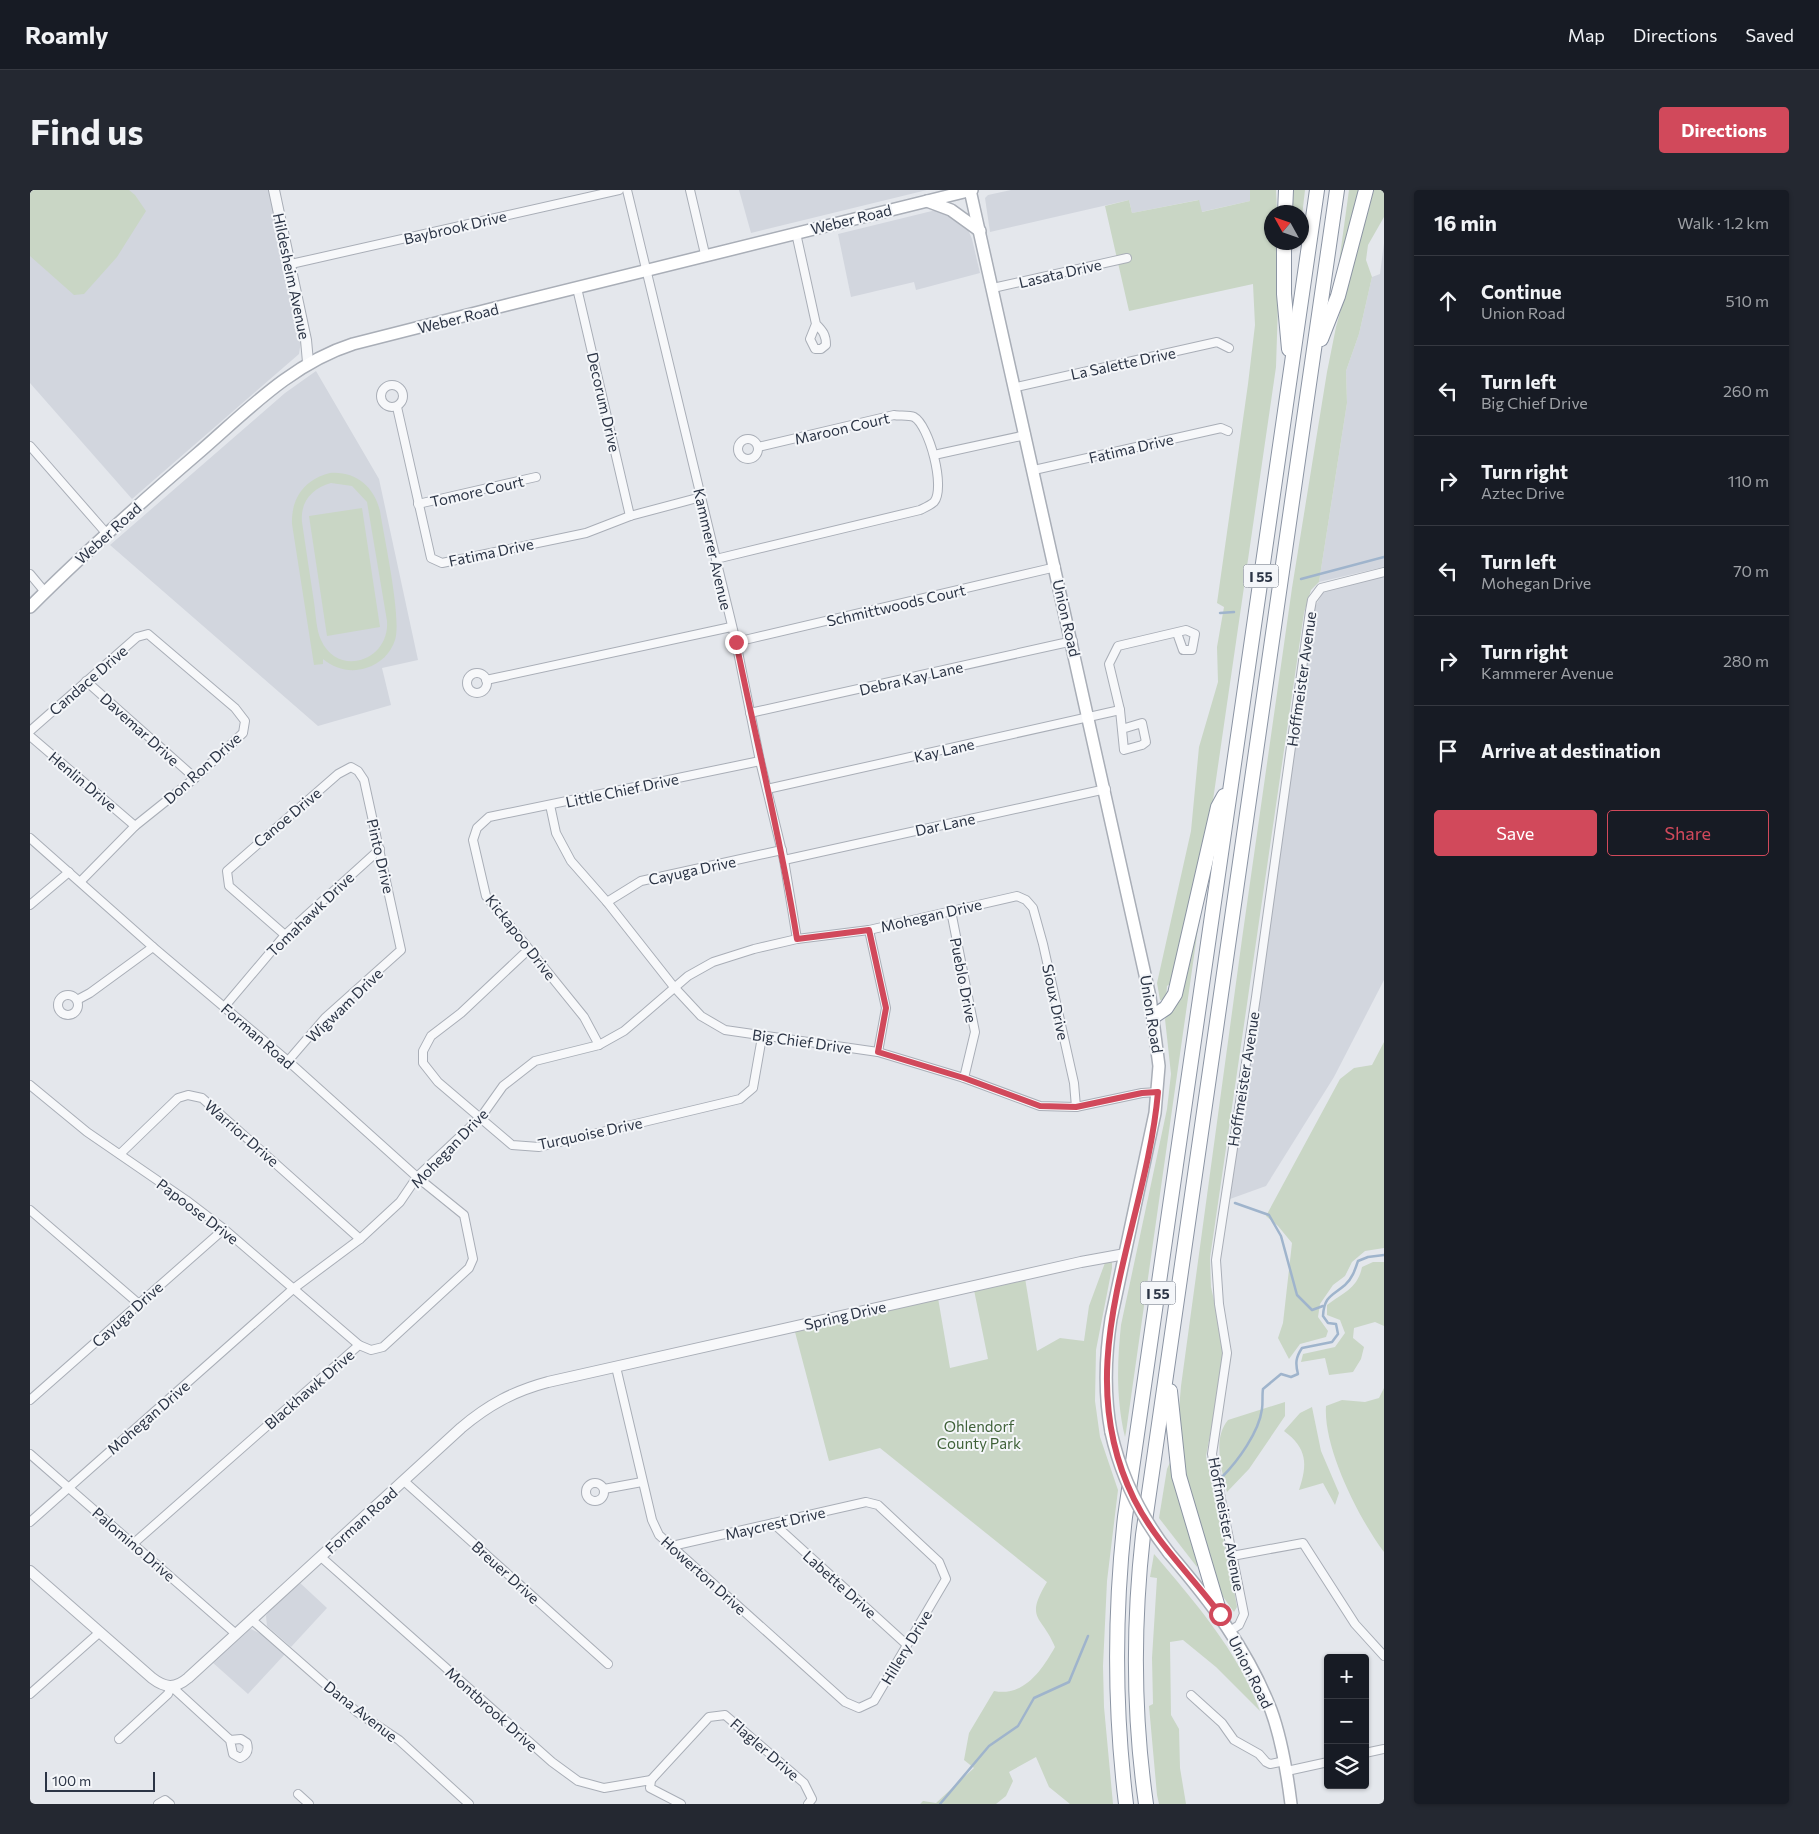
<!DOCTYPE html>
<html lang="en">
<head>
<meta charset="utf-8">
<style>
	body { margin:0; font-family:Commissioner,sans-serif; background:#242831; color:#f1f3f6 }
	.controls { position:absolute; right:15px; bottom:15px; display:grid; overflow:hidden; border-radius:5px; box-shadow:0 1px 4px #0004 }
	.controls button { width:45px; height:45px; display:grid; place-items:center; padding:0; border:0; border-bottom:1px solid #363941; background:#171b24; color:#f1f3f6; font:25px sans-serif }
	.compass { position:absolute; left:1234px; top:15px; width:45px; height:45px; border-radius:50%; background:#171b24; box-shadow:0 1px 4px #0004; rotate:310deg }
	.scale { position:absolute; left:15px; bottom:12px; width:110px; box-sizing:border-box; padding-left:5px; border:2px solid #2b3445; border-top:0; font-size:14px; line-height:18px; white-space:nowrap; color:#2b3445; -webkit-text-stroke:4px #f4f6f9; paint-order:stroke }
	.stop { position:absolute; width:15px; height:15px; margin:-11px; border:4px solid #d1495b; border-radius:50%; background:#fff }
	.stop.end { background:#d1495b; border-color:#fff; box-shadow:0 1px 5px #0008 }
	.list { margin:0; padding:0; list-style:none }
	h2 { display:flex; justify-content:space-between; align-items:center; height:65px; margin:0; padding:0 20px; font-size:21px }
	h2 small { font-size:16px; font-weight:400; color:#9ea1a6 }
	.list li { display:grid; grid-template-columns:32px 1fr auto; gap:15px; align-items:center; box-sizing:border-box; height:90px; padding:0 20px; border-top:1px solid #363941 }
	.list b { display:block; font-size:19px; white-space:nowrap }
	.list p { margin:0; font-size:16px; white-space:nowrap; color:#9ea1a6 }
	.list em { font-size:16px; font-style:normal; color:#9ea1a6 }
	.actions { display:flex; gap:10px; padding:15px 20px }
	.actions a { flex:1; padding:11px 0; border:1px solid #d1495b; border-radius:5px; text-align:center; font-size:18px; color:#d1495b }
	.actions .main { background:#d1495b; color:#fff }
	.icon { flex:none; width:28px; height:28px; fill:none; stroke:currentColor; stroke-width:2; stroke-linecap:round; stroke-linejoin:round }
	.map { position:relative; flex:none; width:1354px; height:1614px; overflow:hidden; border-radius:5px }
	header { display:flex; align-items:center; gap:30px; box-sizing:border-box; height:70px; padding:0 25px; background:#171b24; border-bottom:1px solid #363941 }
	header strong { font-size:24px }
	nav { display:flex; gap:28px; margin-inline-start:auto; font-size:18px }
	.intro { display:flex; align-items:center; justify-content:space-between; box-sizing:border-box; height:120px; padding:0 30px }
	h1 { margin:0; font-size:35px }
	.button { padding:12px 22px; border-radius:5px; background:#d1495b; color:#fff; font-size:18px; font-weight:700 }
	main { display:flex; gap:30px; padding:0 30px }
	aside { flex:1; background:#171b24; border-radius:5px; box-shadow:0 1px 4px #0004 }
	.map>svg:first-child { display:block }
</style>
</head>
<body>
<header>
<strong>Roamly</strong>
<nav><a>Map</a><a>Directions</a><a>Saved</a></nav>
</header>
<div class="intro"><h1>Find us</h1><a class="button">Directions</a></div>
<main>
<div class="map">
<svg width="1354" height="1614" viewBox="0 0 1354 1614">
	<rect width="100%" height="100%" fill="#e4e7ec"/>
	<g fill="#d2d6de">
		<path d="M0 0H241L271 151 269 164 102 309 0 193Z"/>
		<path d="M709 0H897L721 43Z"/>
		<path d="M981 0H1220V11L1171 22 1168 10 1102 23 1099 10 960 42 955 8 958 5Z"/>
		<path d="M906 20 914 21 936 35 942 49 950 83 886 100 884 92 821 107 808 44Z"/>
		<path d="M1354 53V377L1289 392 1317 213 1316 181 1329 144 1342 87 1350 84Z"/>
		<path d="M286 181 349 289 388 470 352 478 361 515 288 536 80 355 255 203Z"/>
		<path d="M1354 386V790L1304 887 1236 996 1200 1009 1285 417 1294 400Z"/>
		<path d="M269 1392 297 1418 261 1457 237 1436 236 1426 239 1420Z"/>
		<path d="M221 1439 233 1445 255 1464 218 1504 182 1472 216 1441Z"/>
	</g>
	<g fill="#c9d6c5" fill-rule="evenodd">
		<path d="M0 0H99L105 5 116 21 87 67 54 104 44 105 0 66Z"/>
		<path d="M1220 0H1246L1247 22H1242V52L1250 53 1246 177 1181 624 1141 793 1137 796 1136 810H1130L1127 793 1161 641 1169 557 1188 492 1187 457 1194 417 1187 413 1218 194 1225 135 1223 94 1099 121 1075 16 1099 10 1102 23 1169 10 1172 22 1220 11Z"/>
		<path d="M1261 0H1275L1272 26V22H1260Z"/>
		<path d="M1319 0H1330L1307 87Z"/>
		<path d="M1344 0H1354V27L1338 55 1336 70 1342 87 1329 144 1316 181 1317 213 1289 392 1281 400 1274 423 1180 1068 1181 1097 1194 1155V1172L1176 1266 1202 1389 1207 1417 1204 1422 1191 1404 1157 1303 1148 1231 1151 1196 1212 749 1262 398 1297 182 1306 137Z"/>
		<path d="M300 283C325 281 344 296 350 321 354 347 372 429 365 450 361 463 350 474 336 478 321 483 305 479 293 469V474L284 475 262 334C261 308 275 289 300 283ZM301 293 322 296 337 312 357 431C360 471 308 488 291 450 286 439 286 425 284 412 280 386 276 359 272 332 270 312 282 298 301 293Z"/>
		<path d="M332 318 350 437 297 446 279 326Z"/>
		<path d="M1171 717 1096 1242 1095 1247C1086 1209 1087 1173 1091 1135L1137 919 1141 884 1135 829 1148 811Z"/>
		<path d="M1354 852V1058L1335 1061 1322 1072 1315 1086 1303 1095 1290 1114 1288 1127 1298 1141 1296 1147 1270 1154 1259 1169 1248 1148 1253 1133 1262 1053 1248 1036 1236 1026 1310 889 1324 878 1342 875Z"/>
		<path d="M1076 1070 1082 1072V1078L1066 1160 1065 1211 1070 1247 1088 1300 1077 1391 1073 1476 1074 1517 1083 1614H1040L1019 1597 1006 1567 979 1582 983 1591 976 1606 966 1614H890L893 1611 906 1613 944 1578 934 1570 939 1543 964 1501C994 1507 1012 1480 1025 1457 1012 1425 994 1430 1017 1392L850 1258 799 1271 765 1142 908 1108 920 1178 958 1169 944 1100 995 1088 1007 1161 1030 1148 1054 1151 1059 1116Z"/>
		<path d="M1343 1072H1354V1136L1345 1132 1324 1138 1323 1148 1334 1157 1331 1169 1323 1182 1299 1185 1295 1168 1271 1172 1273 1164 1305 1157 1315 1143 1310 1130 1297 1125V1115C1313 1103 1328 1098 1332 1077Z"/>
		<path d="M1354 1198V1362C1329 1329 1293 1258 1296 1216L1312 1210 1335 1212 1349 1208Z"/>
		<path d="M1255 1212V1226L1219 1279 1197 1302C1192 1281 1182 1249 1198 1230Z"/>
		<path d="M1282 1217 1291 1261 1309 1303 1305 1315 1293 1293 1269 1300C1278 1274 1277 1258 1254 1241L1270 1223Z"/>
		<path d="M1142 1268 1168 1371 1167 1377 1129 1328 1137 1279Z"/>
		<path d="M1124 1364C1164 1411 1208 1461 1230 1521L1186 1477 1153 1450 1140 1452 1141 1525 1149 1539 1150 1578 1156 1614H1129L1127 1605 1119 1516 1123 1514 1122 1468 1127 1388 1120 1387Z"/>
	</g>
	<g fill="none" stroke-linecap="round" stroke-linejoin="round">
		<g stroke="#9fb4cc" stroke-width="2.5">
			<path d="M1271 389 1354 367"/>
			<path d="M1190 423 1204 422"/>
			<path d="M1205 1013 1239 1025 1251 1046 1267 1105 1282 1120 1293 1116"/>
			<path d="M1192 1287C1208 1271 1229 1242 1232 1219 1233 1212 1232 1205 1233 1199L1251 1184 1261 1187 1268 1184C1265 1173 1266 1167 1272 1158L1302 1152 1308 1144 1306 1134 1298 1133 1293 1126C1294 1106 1302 1106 1315 1095 1322 1089 1325 1080 1328 1071L1338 1067 1354 1065"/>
			<path d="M910 1614 959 1556 988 1536 1004 1508 1039 1492 1058 1446"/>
		</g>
		<defs>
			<g id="minor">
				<path d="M597 0 706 452 730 571 754 670 767 749"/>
				<path d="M660 0 675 64"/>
				<path d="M766 43 786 134 780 149 785 159H791L796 155C796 145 793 141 786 134"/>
				<path d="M261 74 589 0"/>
				<path d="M547 98 600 326"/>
				<path d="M963 98 1097 68"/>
				<circle cx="362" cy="206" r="11"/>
				<path d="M986 197 1187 152 1199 158"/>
				<path d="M367 217 401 368 412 373 556 343 600 326 671 307"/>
				<circle cx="718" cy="259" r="10"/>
				<path d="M0 256 77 344"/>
				<path d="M904 265 996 245"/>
				<path d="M1004 280 1191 238 1198 241"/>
				<path d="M388 314 506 287"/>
				<path d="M686 369 890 320C894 318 901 315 904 312 916 298 899 235 884 227 879 225 869 226 864 225L728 257"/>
				<path d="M0 384 15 402"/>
				<path d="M706 452 1026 377"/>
				<circle cx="447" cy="493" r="10"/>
				<path d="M456 490 701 437"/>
				<path d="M56 491 165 588"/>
				<path d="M720 523 1043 451"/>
				<path d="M1092 539 1112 533 1116 552 1112 555 1094 560 1090 520 1079 474 1088 456 1156 440 1165 444 1162 460H1153L1147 443"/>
				<path d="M0 541 107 447 118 444 205 518 215 531 213 543 165 588 105 636 51 691"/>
				<path d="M0 546 105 636"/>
				<path d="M737 599 1090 520"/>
				<path d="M520 615 526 643 541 671 577 712 644 797 671 826 695 840 848 862 934 888 1010 916 1046 917 1112 903 1128 902"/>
				<path d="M0 648 123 757 258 871 387 987 434 1025 443 1069 439 1078 353 1157 341 1160 329 1155 104 1353"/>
				<path d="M754 670 1076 599"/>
				<path d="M577 712 611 691 752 660"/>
				<path d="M0 715 39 682"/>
				<path d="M921 721 945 842 934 888"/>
				<path d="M839 740 856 818 848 862"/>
				<path d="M255 745 199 696 197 681 308 584 321 577 328 581 334 590 371 760 295 828 258 871"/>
				<path d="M498 760 431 823 401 846 393 861V873L408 892 482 955 509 957 710 909 723 898 732 847"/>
				<circle cx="38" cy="815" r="10"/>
				<path d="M47 810 60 803 123 757"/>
				<path d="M195 816 255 745 350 659"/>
				<path d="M569 855 554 827 456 706 443 650 447 638 459 627 730 571"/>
				<path d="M0 895 57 942 156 1010 194 1039 329 1155"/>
				<path d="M90 964 148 908 158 905 172 908 330 1049"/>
				<path d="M0 1020 109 1114"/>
				<path d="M586 1177 622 1330 629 1345 815 1512 829 1518 844 1511 916 1389 909 1372 848 1315 836 1312 642 1356"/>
				<path d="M0 1210 194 1039"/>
				<path d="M0 1264 206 1444"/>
				<path d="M374 1291 578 1474"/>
				<circle cx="565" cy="1302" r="9"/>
				<path d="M574 1299 612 1292"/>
				<path d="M0 1332 263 1099 330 1049 370 1012 387 987 451 927 473 896 505 871 569 855 594 841 614 824 658 786 683 772 724 759 767 749 839 740 987 706 996 710 1003 718 1013 754 1044 893 1046 917"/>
				<path d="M743 1333 876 1454"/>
				<path d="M1202 1366 1273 1353 1325 1434 1354 1466"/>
				<path d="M291 1367 522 1572 548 1591 574 1598 621 1590 620 1598 651 1614"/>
				<path d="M222 1430 327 1522 369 1550 439 1614"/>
				<path d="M1200 1441 1209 1435 1214 1424 1182 1264 1197 1163 1189 1114 1186 1070 1226 807 1280 421 1282 410 1291 398 1354 382"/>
				<path d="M0 1504 70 1442"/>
				<path d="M1161 1505 1192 1533 1204 1550 1229 1564 1236 1572 1240 1574 1255 1571"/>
				<path d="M89 1549 138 1504 141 1496 200 1550 203 1564 210 1568C217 1565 219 1560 217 1553L211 1549 200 1550"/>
				<path d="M1335 1563 1354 1559"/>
				<path d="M1257 1581 1298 1572"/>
				<path d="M621 1590 679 1527 695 1525 774 1593 782 1609 778 1614"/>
				<path d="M268 1604 279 1614"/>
				<path d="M128 1614 135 1610 140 1614"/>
			</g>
			<g id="tertiary">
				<path d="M244 0 276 150 278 172"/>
				<path d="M0 1381 122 1488C135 1498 145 1499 158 1488L431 1238C458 1215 484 1201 518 1192L1051 1072 1095 1064"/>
			</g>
			<g id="secondary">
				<path d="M940 0 1120 807 1129 876 1125 923 1081 1129C1075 1167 1074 1204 1081 1242"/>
				<path d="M897 11 921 20 950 41"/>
				<path d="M0 417C53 364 109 314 166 265 215 223 260 174 323 154 529 101 736 51 942 0"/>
				<path d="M1139 1363C1180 1411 1218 1460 1241 1520 1252 1550 1257 1582 1261 1614"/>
			</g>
			<g id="motorway">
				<path d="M1255 22 1256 0"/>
				<path d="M1254 52V104L1259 159"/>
				<path d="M1291 149 1308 106 1336 0"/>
				<path d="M1124 826 1136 818 1145 804 1188 617 1194 606"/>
				<path d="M1140 1201 1149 1286 1190 1424"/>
				<path d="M1096 1614C1084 1516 1084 1425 1095 1327L1287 0"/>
				<path d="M1116 1614C1103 1524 1103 1435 1113 1345L1307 0"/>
			</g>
		</defs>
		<use href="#minor" stroke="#a9aeb7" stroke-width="10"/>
		<use href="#tertiary" stroke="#a9aeb7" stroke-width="12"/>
		<use href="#secondary" stroke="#a9aeb7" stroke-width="14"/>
		<use href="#motorway" stroke="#8b94a3" stroke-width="16"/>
		<use href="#minor" stroke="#f7f8fa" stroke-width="8"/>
		<use href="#tertiary" stroke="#f7f8fa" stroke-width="10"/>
		<use href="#secondary" stroke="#fff" stroke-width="11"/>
		<use href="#motorway" stroke="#fff" stroke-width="14"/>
		<defs>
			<path id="secondary-bridge" d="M1081 1242C1091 1287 1111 1327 1139 1363"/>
		</defs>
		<use href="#secondary-bridge" stroke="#a9aeb7" stroke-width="14" stroke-linecap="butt"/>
		<use href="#secondary-bridge" stroke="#fff" stroke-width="11"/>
	</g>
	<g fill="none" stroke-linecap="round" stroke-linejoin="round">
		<path stroke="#d1495b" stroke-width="6" d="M706 452C726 551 751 649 767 749L839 740 856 818 848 862 934 888 1010 916 1046 917 1112 903 1128 902C1116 1040 1036 1172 1104 1309 1126 1353 1161 1385 1190 1424"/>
	</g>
	<g text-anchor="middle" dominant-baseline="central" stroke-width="4" stroke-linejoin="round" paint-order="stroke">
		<g fill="#f4f6f9" stroke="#676e7b" stroke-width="1">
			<rect x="1213.5" y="374.5" width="35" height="23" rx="4"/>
			<rect x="1110.5" y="1091.5" width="35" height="23" rx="4"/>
		</g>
		<g font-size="14" font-weight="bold" fill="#2b3445">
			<text x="1231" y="386">I 55</text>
			<text x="1128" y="1103">I 55</text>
		</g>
		<g font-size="15" fill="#2b3445" stroke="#f4f6f9">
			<text transform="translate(821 29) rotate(-14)">Weber Road</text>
			<text transform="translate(425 37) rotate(-13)">Baybrook Drive</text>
			<text transform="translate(1030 83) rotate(-13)">Lasata Drive</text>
			<text transform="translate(262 86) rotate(78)">Hildesheim Avenue</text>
			<text transform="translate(428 128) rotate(-14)">Weber Road</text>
			<text transform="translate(1093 173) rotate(-12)">La Salette Drive</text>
			<text transform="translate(574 212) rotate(77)">Decorum Drive</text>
			<text transform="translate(812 238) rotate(-13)">Maroon Court</text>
			<text transform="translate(1101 258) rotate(-13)">Fatima Drive</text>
			<text transform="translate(447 301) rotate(-13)">Tomore Court</text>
			<text transform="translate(78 343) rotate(-42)">Weber Road</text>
			<text transform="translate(683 359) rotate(77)">Kammerer Avenue</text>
			<text transform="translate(461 362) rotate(-12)">Fatima Drive</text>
			<text transform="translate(866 415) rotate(-13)">Schmittwoods Court</text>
			<text transform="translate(1037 428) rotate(77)">Union Road</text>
			<text transform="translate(881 488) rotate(-13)">Debra Kay Lane</text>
			<text transform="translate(1271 489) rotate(-82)">Hoffmeister Avenue</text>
			<text transform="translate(58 490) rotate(-41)">Candace Drive</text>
			<text transform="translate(110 539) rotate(42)">Davemar Drive</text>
			<text transform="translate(914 560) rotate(-13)">Kay Lane</text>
			<text transform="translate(172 578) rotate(-42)">Don Ron Drive</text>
			<text transform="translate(53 591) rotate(40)">Henlin Drive</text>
			<text transform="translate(592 600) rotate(-12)">Little Chief Drive</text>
			<text transform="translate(257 627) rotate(-40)">Canoe Drive</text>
			<text transform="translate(915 634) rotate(-12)">Dar Lane</text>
			<text transform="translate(351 666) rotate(77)">Pinto Drive</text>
			<text transform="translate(662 680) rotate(-12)">Cayuga Drive</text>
			<text transform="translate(280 724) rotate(-44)">Tomahawk Drive</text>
			<text transform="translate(901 725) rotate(-13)">Mohegan Drive</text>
			<text transform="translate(491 747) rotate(52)">Kickapoo Drive</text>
			<text transform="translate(934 790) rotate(79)">Pueblo Drive</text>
			<text transform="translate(1026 812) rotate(78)">Sioux Drive</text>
			<text transform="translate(314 815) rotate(-44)">Wigwam Drive</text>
			<text transform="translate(1122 824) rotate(81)">Union Road</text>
			<text transform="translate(228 846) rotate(41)">Forman Road</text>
			<text transform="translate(772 851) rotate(8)">Big Chief Drive</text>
			<text transform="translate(1213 889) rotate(-81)">Hoffmeister Avenue</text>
			<text transform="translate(212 943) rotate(41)">Warrior Drive</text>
			<text transform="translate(560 943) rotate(-12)">Turquoise Drive</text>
			<text transform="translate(419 958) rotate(-46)">Mohegan Drive</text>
			<text transform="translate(168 1021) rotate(37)">Papoose Drive</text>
			<text transform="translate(97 1124) rotate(-42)">Cayuga Drive</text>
			<text transform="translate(815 1125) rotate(-13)">Spring Drive</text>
			<text transform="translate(279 1199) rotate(-41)">Blackhawk Drive</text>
			<text transform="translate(118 1227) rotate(-41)">Mohegan Drive</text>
			<text transform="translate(331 1330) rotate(-42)">Forman Road</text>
			<text transform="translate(745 1333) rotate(-13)">Maycrest Drive</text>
			<text transform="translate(1197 1334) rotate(79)">Hoffmeister Avenue</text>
			<text transform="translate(104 1354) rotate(41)">Palomino Drive</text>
			<text transform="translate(476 1382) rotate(42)">Breuer Drive</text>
			<text transform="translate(674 1385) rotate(42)">Howerton Drive</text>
			<text transform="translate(810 1394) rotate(42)">Labette Drive</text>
			<text transform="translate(876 1457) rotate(-59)">Hillery Drive</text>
			<text transform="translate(1221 1482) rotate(63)">Union Road</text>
			<text transform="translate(462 1519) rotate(42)">Montbrook Drive</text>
			<text transform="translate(331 1521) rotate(38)">Dana Avenue</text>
			<text transform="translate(735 1559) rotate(41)">Flagler Drive</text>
		</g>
		<g font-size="15" fill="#3f6138" stroke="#f4f6f9">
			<text x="949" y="1236">Ohlendorf<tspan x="949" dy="17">County Park</tspan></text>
		</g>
	</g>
</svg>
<div class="controls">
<button>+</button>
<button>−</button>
<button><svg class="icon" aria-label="layers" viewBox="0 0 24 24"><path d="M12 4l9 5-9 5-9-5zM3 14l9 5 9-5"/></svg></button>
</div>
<svg class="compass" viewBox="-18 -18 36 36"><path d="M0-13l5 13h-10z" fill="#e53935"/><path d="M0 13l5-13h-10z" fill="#9ea1a6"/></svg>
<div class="scale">100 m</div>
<div class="stop" style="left:1190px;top:1424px"></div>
<div class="stop end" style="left:706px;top:452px"></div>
</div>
<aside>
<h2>16 min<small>Walk · 1.2 km</small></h2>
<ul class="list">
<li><svg class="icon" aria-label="ahead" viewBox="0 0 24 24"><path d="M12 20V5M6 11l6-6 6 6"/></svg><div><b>Continue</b><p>Union Road</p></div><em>510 m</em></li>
<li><svg class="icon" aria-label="left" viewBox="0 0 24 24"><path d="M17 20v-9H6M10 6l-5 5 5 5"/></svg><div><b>Turn left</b><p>Big Chief Drive</p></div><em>260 m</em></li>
<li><svg class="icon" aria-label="right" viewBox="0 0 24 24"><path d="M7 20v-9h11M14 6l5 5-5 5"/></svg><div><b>Turn right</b><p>Aztec Drive</p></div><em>110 m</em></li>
<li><svg class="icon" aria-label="left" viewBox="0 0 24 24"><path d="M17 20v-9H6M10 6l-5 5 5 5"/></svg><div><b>Turn left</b><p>Mohegan Drive</p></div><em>70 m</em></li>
<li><svg class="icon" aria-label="right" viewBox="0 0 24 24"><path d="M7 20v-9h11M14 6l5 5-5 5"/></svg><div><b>Turn right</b><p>Kammerer Avenue</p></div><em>280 m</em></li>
<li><svg class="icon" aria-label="arrive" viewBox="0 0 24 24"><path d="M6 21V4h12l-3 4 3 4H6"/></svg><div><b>Arrive at destination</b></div></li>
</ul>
<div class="actions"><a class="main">Save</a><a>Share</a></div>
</aside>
</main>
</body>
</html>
